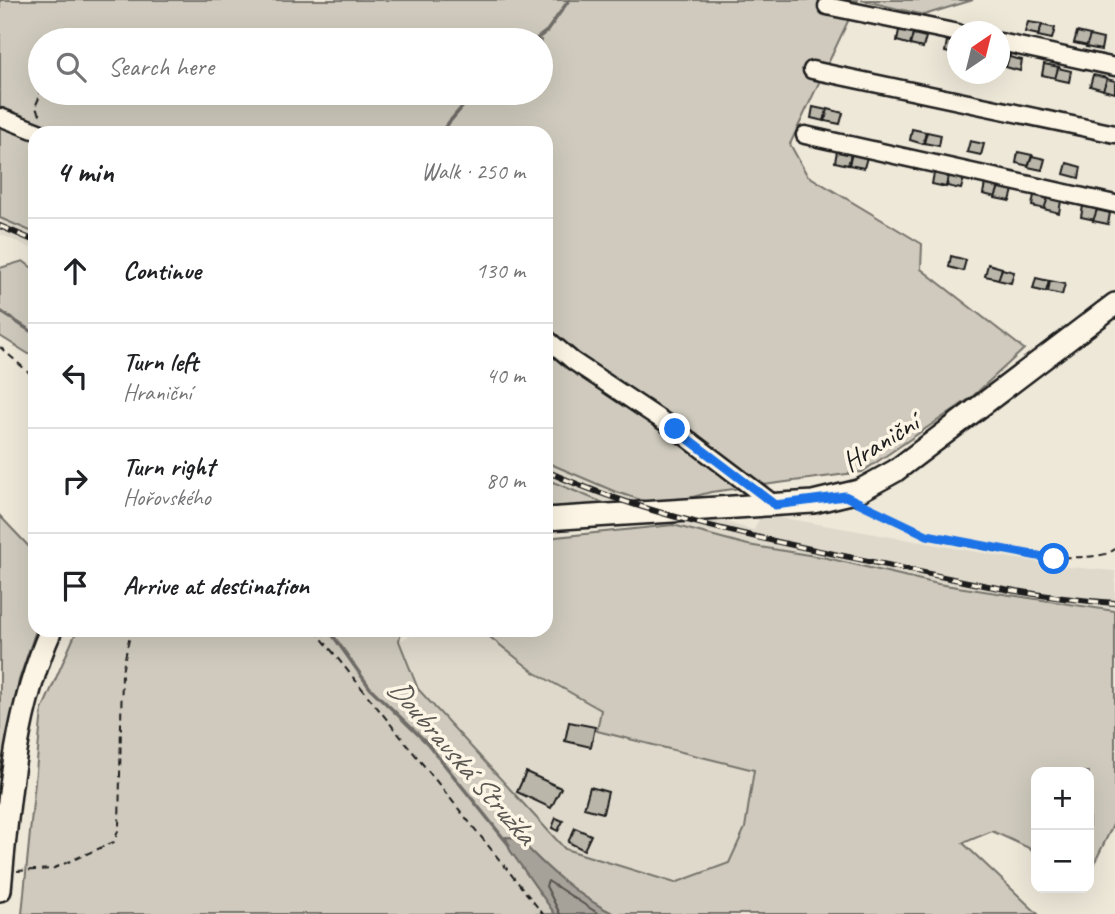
<!DOCTYPE html>
<html lang="en">
<head>
<meta charset="utf-8">
<style>
	body { margin:0; font-family:Caveat,sans-serif; background:#f6f6f6; color:#202124 }
	.controls { position:absolute; right:21px; bottom:21px; display:grid; overflow:hidden; border-radius:14px; box-shadow:0 7px 28px #0002 }
	.controls button { width:63px; height:63px; display:grid; place-items:center; padding:0; border:0; border-bottom:2px solid #e0e0e0; background:#fff; color:#202124; font:35px sans-serif }
	.compass { position:absolute; left:947px; top:21px; width:63px; height:63px; border-radius:50%; background:#fff; box-shadow:0 7px 28px #0002; rotate:35deg }
	.stop { position:absolute; width:21px; height:21px; margin:-16px; border:5px solid #1a73e8; border-radius:50%; background:#fff }
	.stop.end { background:#1a73e8; border-color:#fff; box-shadow:0 2px 7px #0008 }
	.list { margin:0; padding:0; list-style:none }
	h2 { display:flex; justify-content:space-between; align-items:center; height:91px; margin:0; padding:0 28px; font-size:30px }
	h2 small { font-size:23px; font-weight:400; color:#757577 }
	.list li { display:grid; grid-template-columns:46px 1fr auto; gap:21px; align-items:center; box-sizing:border-box; height:105px; padding:0 28px; border-top:2px solid #e0e0e0 }
	.list b { display:block; font-size:26px; white-space:nowrap }
	.list p { margin:0; font-size:23px; white-space:nowrap; color:#757577 }
	.list em { font-size:23px; font-style:normal; color:#757577 }
	.icon { flex:none; width:38px; height:38px; fill:none; stroke:currentColor; stroke-width:2; stroke-linecap:round; stroke-linejoin:round }
	.map { position:relative; flex:none; width:1115px; height:914px; overflow:hidden }
	.search { position:absolute; background:#fff; box-shadow:0 7px 28px #0002; left:28px; top:28px; width:525px; height:77px; display:flex; align-items:center; gap:18px; box-sizing:border-box; padding:0 24px; border-radius:38px; color:#757577; font-size:26px }
	.panel { position:absolute; background:#fff; box-shadow:0 7px 28px #0002; left:28px; top:126px; width:525px; height:511px; border-radius:21px }
	.map>svg:first-child { display:block }
</style>
</head>
<body>
<div class="map">
<svg width="1115" height="914" viewBox="0 0 1115 914">
	<rect width="100%" height="100%" fill="#eee8d9"/>
	<filter id="ink" filterUnits="userSpaceOnUse"><feTurbulence type="fractalNoise" baseFrequency=".0143" numOctaves="2"/><feDisplacementMap in="SourceGraphic" scale="14" xChannelSelector="R" yChannelSelector="G"/><feConvolveMatrix kernelMatrix="1 2 1 2 8 2 1 2 1" color-interpolation-filters="sRGB"/></filter>
	<g filter="url(#ink)">
		<g fill="#ded9cb">
			<path d="M0 218 35 233V250L0 234Z"/>
			<path d="M546 462 616 492 754 530 761 514 1058 566 1115 571V611L938 584 827 558 748 545 611 506 546 479Z"/>
			<path d="M424 630H481L534 672 601 710 597 731 754 769 745 828 729 863 675 883 565 849 418 689 399 641Z"/>
		</g>
		<g fill="#cfcabd" stroke="#76736c" stroke-width="2" fill-rule="evenodd">
			<path d="M0 0H858L790 144 807 175 922 244 921 269 1024 349 972 397 862 472 711 492 660 506 616 492 546 462V133H35V233L0 218ZM40 40H541V93H40Z"/>
			<path d="M861 0H973L924 15Z"/>
			<path d="M23 261 35 270V358L0 336V268Z"/>
			<path d="M546 479 548 480 611 506 546 507Z"/>
			<path d="M0 516 35 553 36 630 19 680 0 774Z"/>
			<path d="M673 525 748 545 827 558 938 584 1115 611V821L1089 874V772H1036V855L1029 848 992 831 963 843 1038 914H614C576 895 547 869 518 838L506 837 510 850 555 914H22L42 710 77 630H401L399 641 418 689 565 849 675 883 729 863 745 828 754 770 597 731 601 710 534 672 481 630H546V538Z"/>
		</g>
		<path fill="#a7a299" stroke="#6f6c67" stroke-width="2" d="M506 837 518 838C547 869 576 895 614 914H555L510 850Z"/>
		<g fill="none" stroke-linecap="round" stroke-linejoin="round">
			<path stroke="#54524e" stroke-width="2" d="M560 914 546 886 548 881 599 914"/>
			<g stroke="#6f6c67" stroke-width="3.5">
				<path d="M535 40 547 31 569 0"/>
				<path d="M440 133 474 93"/>
				<path d="M0 311 35 334"/>
				<path d="M329 630 370 688 427 743 509 845"/>
			</g>
		</g>
		<g fill="#bab6aa" stroke="#1c1c1c" stroke-width="2">
			<path d="M1028 22 1042 24 1039 35 1025 32Z"/>
			<path d="M1042 25 1055 28 1052 39 1038 36Z"/>
			<path d="M899 30 913 33 911 45 897 41Z"/>
			<path d="M1077 32 1090 35 1088 46 1074 43Z"/>
			<path d="M913 34 926 37 923 48 910 45Z"/>
			<path d="M1090 36 1103 39 1101 50 1086 47Z"/>
			<path d="M947 41 958 44V55L945 52Z"/>
			<path d="M1000 53 1010 56 1007 67 1000 65Z"/>
			<path d="M1009 57 1022 60 1020 71 1006 67Z"/>
			<path d="M1044 64 1059 67 1056 78 1042 75Z"/>
			<path d="M1058 68 1071 71 1069 82 1055 79Z"/>
			<path d="M1093 75 1107 78 1104 90 1090 86Z"/>
			<path d="M1107 79 1115 81V93L1103 90Z"/>
			<path d="M813 107 827 110 824 121 811 118Z"/>
			<path d="M828 109 843 113 840 124 825 121Z"/>
			<path d="M912 129 926 132 923 144 910 140Z"/>
			<path d="M927 132 941 135 939 146 924 143Z"/>
			<path d="M970 141 984 144 981 155 967 152Z"/>
			<path d="M837 151 851 154 848 165 835 162Z"/>
			<path d="M1018 152 1032 155 1029 166 1016 163Z"/>
			<path d="M852 153 867 157 864 168 849 165Z"/>
			<path d="M1032 156 1045 159 1042 170 1028 167Z"/>
			<path d="M1067 163 1081 167 1079 178 1064 174Z"/>
			<path d="M934 173 948 176 946 187 932 184Z"/>
			<path d="M949 175 964 178 961 189 947 186Z"/>
			<path d="M985 183 999 186 996 197 983 194Z"/>
			<path d="M999 187 1013 190 1010 201 995 198Z"/>
			<path d="M1034 195 1048 198 1045 209 1032 206Z"/>
			<path d="M1048 198 1061 201 1059 213 1044 209Z"/>
			<path d="M1083 206 1097 209 1095 220 1081 217Z"/>
			<path d="M1097 210 1110 213 1108 224 1093 221Z"/>
			<path d="M951 256 966 260 963 271 949 267Z"/>
			<path d="M988 264 1002 268 999 279 985 276Z"/>
			<path d="M1002 269 1014 272 1011 283 998 280Z"/>
			<path d="M1036 278 1049 281 1046 292 1033 289Z"/>
			<path d="M1050 281 1065 284 1062 295 1048 292Z"/>
			<path d="M569 722 595 727 591 747 565 741Z"/>
			<path d="M526 772 561 788 551 808 517 792Z"/>
			<path d="M590 787 608 792 603 813 584 808Z"/>
			<path d="M556 818 563 821 558 831 552 828Z"/>
			<path d="M575 828 591 835 584 850 568 842Z"/>
		</g>
		<g fill="none" stroke-linecap="round" stroke-linejoin="round">
			<defs>
				<g id="minor">
					<path d="M827 6 958 33"/>
					<path d="M1000 42 1115 67"/>
					<path d="M812 70 1115 134"/>
					<path d="M0 117 41 133"/>
					<path d="M805 135 1115 204"/>
					<path d="M546 338 573 361 675 429 775 505"/>
				</g>
				<g id="major">
					<path d="M546 519 813 502 859 491 895 471 1115 304"/>
					<path d="M0 890C8 803 15 710 51 630"/>
				</g>
			</defs>
			<use href="#minor" stroke="#1c1c1c" stroke-width="21"/>
			<use href="#major" stroke="#1c1c1c" stroke-width="26"/>
			<g stroke="#1c1c1c" stroke-width="2" stroke-dasharray="7 5" stroke-linecap="butt">
				<path d="M39 98 35 107 43 118"/>
				<path d="M0 347 35 378"/>
				<path d="M868 507C887 516 906 528 926 535 957 546 1092 570 1115 549"/>
				<path d="M315 630 543 914"/>
				<path d="M17 871 52 869 114 842 119 828 122 672 131 630"/>
			</g>
			<use href="#minor" stroke="#fcf5e5" stroke-width="16"/>
			<use href="#major" stroke="#fcf5e5" stroke-width="21"/>
			<defs>
				<g id="rail">
					<path d="M0 226 35 241"/>
					<path d="M546 471C649 517 758 538 868 561 950 578 1031 598 1115 603"/>
				</g>
			</defs>
			<use href="#rail" stroke="#1c1c1c" stroke-width="6"/>
			<use href="#rail" stroke="#fcf5e5" stroke-width="3.5" stroke-dasharray="10" stroke-linecap="butt"/>
		</g>
	</g>
	<g fill="none" stroke-linecap="round" stroke-linejoin="round" filter="url(#ink)">
		<path stroke="#1a73e8" stroke-width="9" d="M675 429 775 505 845 496 927 535 1054 559"/>
	</g>
	<g text-anchor="middle" dominant-baseline="central" stroke-width="7" stroke-linejoin="round" paint-order="stroke">
		<g font-size="28" fill="#1c1c1c" stroke="#fcf5e5">
			<text transform="translate(880 442) rotate(-32)">Hraniční</text>
		</g>
		<g font-size="30" font-style="italic" fill="#5b5854" stroke="#fcf5e5">
			<text transform="translate(462 761) rotate(49)">Doubravská Stružka</text>
		</g>
	</g>
</svg>
<div class="controls">
<button>+</button>
<button>−</button>
</div>
<svg class="compass" viewBox="-18 -18 36 36"><path d="M0-13l5 13h-10z" fill="#e53935"/><path d="M0 13l5-13h-10z" fill="#757577"/></svg>
<div class="stop" style="left:1054px;top:559px"></div>
<div class="stop end" style="left:675px;top:429px"></div>
<div class="search"><svg class="icon" aria-label="search" viewBox="0 0 24 24"><circle cx="10" cy="10" r="6"/><path d="M15 15l6 6"/></svg>Search here</div>
<section class="panel">
<h2>4 min<small>Walk · 250 m</small></h2>
<ul class="list">
<li><svg class="icon" aria-label="ahead" viewBox="0 0 24 24"><path d="M12 20V5M6 11l6-6 6 6"/></svg><div><b>Continue</b></div><em>130 m</em></li>
<li><svg class="icon" aria-label="left" viewBox="0 0 24 24"><path d="M17 20v-9H6M10 6l-5 5 5 5"/></svg><div><b>Turn left</b><p>Hraniční</p></div><em>40 m</em></li>
<li><svg class="icon" aria-label="right" viewBox="0 0 24 24"><path d="M7 20v-9h11M14 6l5 5-5 5"/></svg><div><b>Turn right</b><p>Hořovského</p></div><em>80 m</em></li>
<li><svg class="icon" aria-label="arrive" viewBox="0 0 24 24"><path d="M6 21V4h12l-3 4 3 4H6"/></svg><div><b>Arrive at destination</b></div></li>
</ul>
</section>
</div>
</body>
</html>
